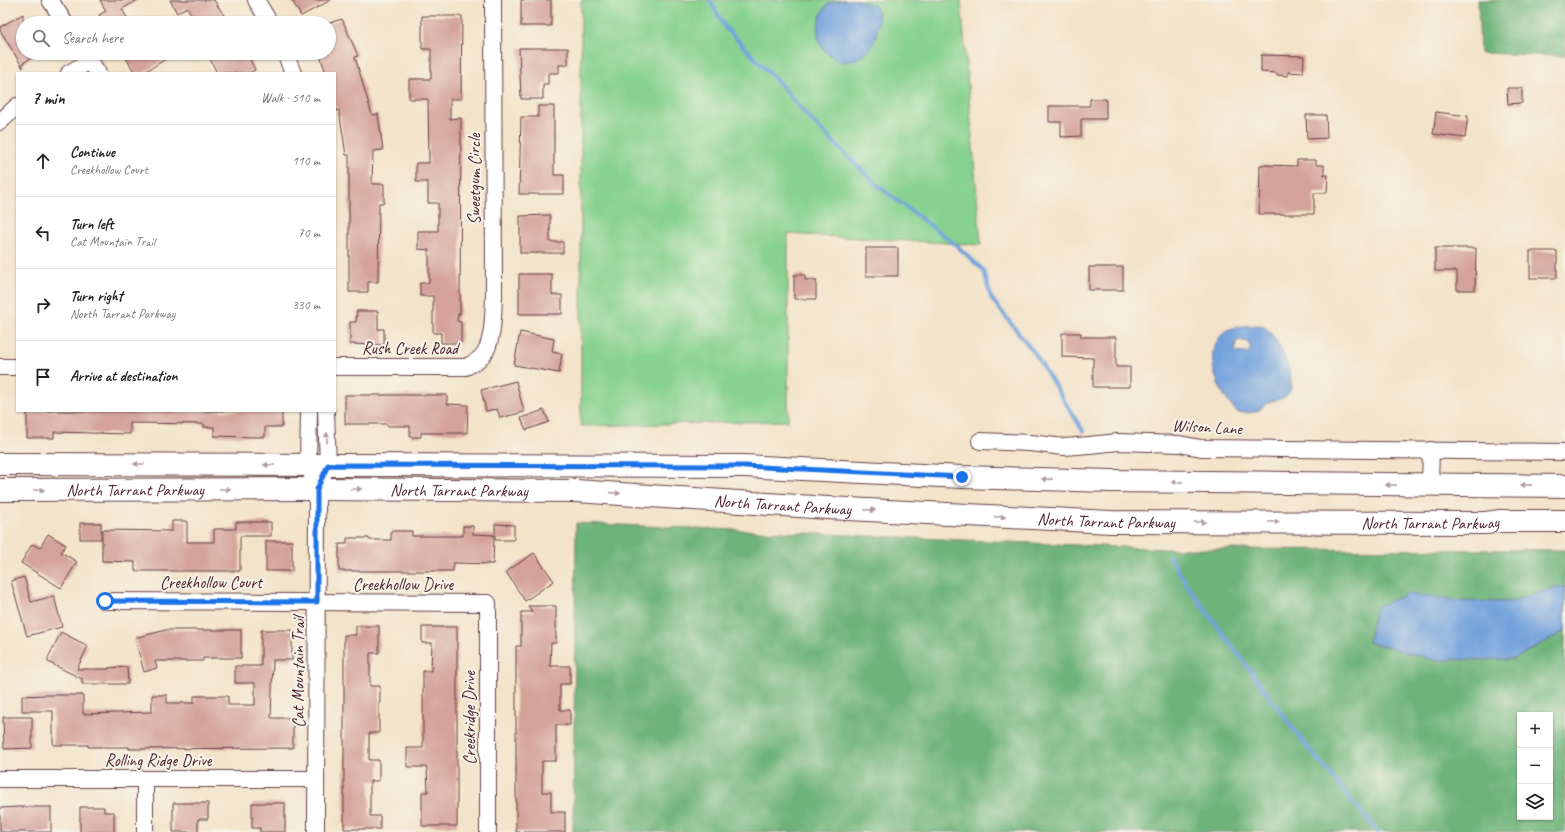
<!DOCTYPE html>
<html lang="en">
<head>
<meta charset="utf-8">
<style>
	body { margin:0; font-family:Caveat,sans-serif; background:#f6f6f6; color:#222 }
	.controls { position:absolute; right:12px; bottom:12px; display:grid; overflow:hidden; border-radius:0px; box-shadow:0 1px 3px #0004 }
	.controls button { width:36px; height:36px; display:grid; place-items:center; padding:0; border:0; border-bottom:1px solid #e0e0e0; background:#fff; color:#222; font:20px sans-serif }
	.stop { position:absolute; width:12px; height:12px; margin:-9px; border:3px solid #1a73e8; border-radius:50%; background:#fff }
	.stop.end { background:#1a73e8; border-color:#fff; box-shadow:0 1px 4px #0008 }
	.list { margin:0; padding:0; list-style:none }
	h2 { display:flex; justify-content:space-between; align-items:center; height:52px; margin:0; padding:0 16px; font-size:17px }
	h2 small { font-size:13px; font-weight:400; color:#767676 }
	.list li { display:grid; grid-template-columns:26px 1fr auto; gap:12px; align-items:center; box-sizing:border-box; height:72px; padding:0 16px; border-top:1px solid #e0e0e0 }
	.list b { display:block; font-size:15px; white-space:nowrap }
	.list p { margin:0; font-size:13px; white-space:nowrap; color:#767676 }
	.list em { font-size:13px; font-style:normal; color:#767676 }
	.icon { flex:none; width:22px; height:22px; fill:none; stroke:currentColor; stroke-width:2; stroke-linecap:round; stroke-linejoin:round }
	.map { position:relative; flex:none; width:1565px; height:832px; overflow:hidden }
	.search { position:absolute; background:#fff; box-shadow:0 1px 3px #0004; left:16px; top:16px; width:320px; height:44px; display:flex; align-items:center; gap:10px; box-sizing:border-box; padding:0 14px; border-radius:22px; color:#767676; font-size:15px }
	.panel { position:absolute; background:#fff; box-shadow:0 1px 3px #0004; left:16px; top:72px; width:320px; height:340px; border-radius:0px }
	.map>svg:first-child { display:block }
</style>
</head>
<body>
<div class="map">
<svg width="1565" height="832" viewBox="0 0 1565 832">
	<rect width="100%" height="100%" fill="#f7f3e8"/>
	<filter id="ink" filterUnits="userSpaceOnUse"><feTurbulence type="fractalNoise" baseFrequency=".025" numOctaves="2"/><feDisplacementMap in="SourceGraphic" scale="8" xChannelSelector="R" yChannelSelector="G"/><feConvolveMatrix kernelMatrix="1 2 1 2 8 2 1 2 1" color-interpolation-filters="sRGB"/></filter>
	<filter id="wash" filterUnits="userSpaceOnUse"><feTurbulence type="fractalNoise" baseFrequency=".012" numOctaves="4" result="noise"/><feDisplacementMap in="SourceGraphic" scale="16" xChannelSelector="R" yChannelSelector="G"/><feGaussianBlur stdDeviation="0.9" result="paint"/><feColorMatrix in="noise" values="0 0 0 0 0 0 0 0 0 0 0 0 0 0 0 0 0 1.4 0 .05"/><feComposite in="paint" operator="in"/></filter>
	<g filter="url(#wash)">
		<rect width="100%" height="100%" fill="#f3e3c9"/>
		<path fill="#88d28f" stroke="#69785d" d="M581 0H961L981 245 788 234V421L581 426Z"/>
		<g fill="#6eb47a" stroke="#5c6a52" fill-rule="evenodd">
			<path d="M1478 0H1565V56L1480 53Z"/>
			<path d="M576 523 1167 549 1565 550V832H573ZM1520 715H1550V817H1520Z"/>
		</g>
		<g fill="#72a2dc" stroke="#5e6084" fill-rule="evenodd">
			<path d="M842 0H858L875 6C881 15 878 25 876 36 872 52 855 64 839 61 836 60 833 58 831 56 818 48 815 32 820 18 822 13 825 5 830 3 834 1 839 2 842 0Z"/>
			<path d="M1259 325C1262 326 1265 327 1267 329 1278 339 1299 381 1288 394 1283 400 1275 399 1268 403 1265 404 1264 407 1261 409 1254 414 1246 413 1237 412 1218 393 1198 349 1228 330 1237 325 1249 326 1259 325ZM1240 340 1247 342 1250 346V351L1246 353 1236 352 1235 348 1236 342Z"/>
			<path d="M1556 587H1565V631L1514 659 1434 660 1368 642 1376 607 1407 594 1458 601 1511 602Z"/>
		</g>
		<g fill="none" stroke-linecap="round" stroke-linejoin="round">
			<g stroke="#72a2dc" stroke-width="4">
				<path d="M710 0 724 26 779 83 809 118 878 186 955 244 984 271 991 298 1035 354 1083 431"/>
				<path d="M1169 556 1187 585 1300 738 1378 832"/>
			</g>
		</g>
		<g id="blocks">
			<g fill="#d4a29a">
				<path d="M100 0H138L122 9 130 23H103L99 15 106 11Z"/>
				<path d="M170 0H214L229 23H196L187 7 177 13Z"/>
				<path d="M292 0H331L301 16Z"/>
				<rect x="521" y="0" width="30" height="26"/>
				<path d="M23 14V53H40L23 63V68L0 30V27Z"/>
				<path d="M422 16H462L461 99H450V119L461 118 460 314H458L457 321 461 322V343H441V333H433V296H420V283H429V250L418 249V231H438V203H428V182H416V163H429L428 99H409V79H431V49H422Z"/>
				<path d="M342 19 358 56 355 57 372 115 378 114 383 150 373 151 372 184H384V203H379L378 282H368V292H349V155H346L339 110 337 111 335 104V73H326L319 53H329V23Z"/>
				<path d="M519 48H568V65H559V73H548V84H543V99H521Z"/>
				<path d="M123 53H176L143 73H135Z"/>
				<path d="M207 53H247L255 70 249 73H217Z"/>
				<path d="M1261 55 1304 56 1303 73 1288 72V76L1277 75V73L1261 72Z"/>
				<path d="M1507 88H1522V103L1508 104Z"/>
				<path d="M1090 99H1106V119H1081V136L1061 137V122H1049V106H1090Z"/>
				<path d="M538 106H554V175H564V194H519L521 117H538Z"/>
				<path d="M1436 112 1468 116 1465 138 1433 134Z"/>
				<path d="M1306 115H1326L1327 138 1307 139Z"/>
				<path d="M1297 160H1316V165H1324V175H1328L1327 193H1314V214H1259L1260 165 1297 166Z"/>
				<path d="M550 215V242H563V253H520V216Z"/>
				<rect x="866" y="248" width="32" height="28"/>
				<path d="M1435 248H1476L1475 290H1457V271H1435Z"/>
				<rect x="1530" y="251" width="27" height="27"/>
				<rect x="1089" y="267" width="34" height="23"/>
				<path d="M519 274H552V295H562V314H519Z"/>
				<path d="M794 275H805V280H816V299H794Z"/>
				<path d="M357 311H378V329H384V345L350 344V322H356Z"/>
				<path d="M520 332 554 339 552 352 562 354 559 373 514 365Z"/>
				<path d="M1062 333H1081V337H1116V367H1130V387H1093V358L1062 357Z"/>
				<path d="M516 381 524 412 500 418 497 409 486 411 481 390Z"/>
				<path d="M345 395H447V404L468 405 467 433H421V437H410V426H387V424H345Z"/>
				<path d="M544 410 549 422 526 430 521 418Z"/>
				<path d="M27 411H282V427H265V437H253L214 436V427H204V424L130 423V434L54 432V438H27Z"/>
				<path d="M172 521H187V542H214V529H236V522H271V536H240V571H135V562L102 561V530L172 531Z"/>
				<rect x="80" y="523" width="21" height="16"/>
				<path d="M495 524 514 525V540H495Z"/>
				<path d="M463 526H473V534L494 535 493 564 453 563V571H339V544H347V538H369V540H391V531H412V536H463Z"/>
				<path d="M48 534 66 545 61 552 77 562 61 588 21 563 32 544 40 548Z"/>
				<rect x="266" y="541" width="26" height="30"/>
				<path d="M534 553 554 581 525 601 506 572Z"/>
				<path d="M24 577 31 602 54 596 62 627 27 636 11 581Z"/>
				<path d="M528 606H556V643H551L550 666H570V684H560V710H570V725H556V761H542V792H551V812H565V832H516V646H521V612H533Z"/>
				<path d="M356 626H379V653H370V686H380V702H379V733H369V760H379V781H370V816H380V829H344V635H356Z"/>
				<path d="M422 627H457V826H422V792H428L427 767H407V748H423V671H431L432 643H422Z"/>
				<path d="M166 630H241V658H203V661H155L157 668 144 672 135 638Z"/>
				<path d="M261 630H292V660H273L271 718H293V748L129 749V747H88V745H53V711H22V696L45 695H83V714L152 712V695H167V703H194V696H228V705H255V683H235V666H261Z"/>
				<path d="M61 632 88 646 77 669H109L108 668 127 667 128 684H82V679L48 662V658Z"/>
				<path d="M3 717H32V748L4 749Z"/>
				<path d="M173 803H208V819H198V832H173Z"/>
				<path d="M252 803H285V832H260V828H252Z"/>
				<path d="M19 807H51V832H0V808Z"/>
				<path d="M80 807H104V812H114V832H80Z"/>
			</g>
		</g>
	</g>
	<g filter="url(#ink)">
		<use href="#blocks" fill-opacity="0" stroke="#633c43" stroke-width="1"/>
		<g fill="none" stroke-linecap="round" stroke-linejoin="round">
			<defs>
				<g id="minor">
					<path d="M50 0 65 23"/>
					<path d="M256 0 270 23"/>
					<path d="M85 53 98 73"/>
					<path d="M285 53 293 73"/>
					<path d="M69 73 90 61"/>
					<path d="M0 122 17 106"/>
					<path d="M0 367H17"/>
					<path d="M335 367H466C471 364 478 361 482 356 494 344 493 312 494 296L493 0"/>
					<path d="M309 411 308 465 317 489 316 832"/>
					<path d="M980 441 1030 443 1064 447 1089 445 1118 442 1179 444 1201 448 1565 452"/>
					<path d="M323 475 328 465 326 411"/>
					<path d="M1430 485 1431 450"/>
					<path d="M105 601 488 603V832"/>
					<path d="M0 779H316"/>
					<path d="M145 832V779"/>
				</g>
				<g id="primary">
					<path d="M0 464 744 466 962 477 1111 481 1565 486"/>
					<path id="s1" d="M0 490 317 489 576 491 828 508 1111 522 1486 523 1500 521H1565"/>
				</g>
			</defs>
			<use href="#minor" stroke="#633c43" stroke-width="18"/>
			<use href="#primary" stroke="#633c43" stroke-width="24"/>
			<use href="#minor" stroke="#fff" stroke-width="16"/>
			<use href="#primary" stroke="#fff" stroke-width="22"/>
		</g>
		<defs><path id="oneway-solid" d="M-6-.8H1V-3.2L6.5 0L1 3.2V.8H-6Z"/></defs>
		<g fill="#ae9aa0">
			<use href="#oneway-solid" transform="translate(327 438) rotate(-91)"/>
			<use href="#oneway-solid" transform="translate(139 464) rotate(-180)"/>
			<use href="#oneway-solid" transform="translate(269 465) rotate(-180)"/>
			<use href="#oneway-solid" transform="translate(1047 479) rotate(-179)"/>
			<use href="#oneway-solid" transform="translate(1177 482) rotate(-179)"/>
			<use href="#oneway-solid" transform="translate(1391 485) rotate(-179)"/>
			<use href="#oneway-solid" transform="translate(1526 485) rotate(-179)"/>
			<use href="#oneway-solid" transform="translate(225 489)"/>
			<use href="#oneway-solid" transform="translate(356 489)"/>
			<use href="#oneway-solid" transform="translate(39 490)"/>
			<use href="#oneway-solid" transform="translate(615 493) rotate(4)"/>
			<use href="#oneway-solid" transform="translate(870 510) rotate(3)"/>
			<use href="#oneway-solid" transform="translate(1000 517) rotate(3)"/>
			<use href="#oneway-solid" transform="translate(1200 522)"/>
			<use href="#oneway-solid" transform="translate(1274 522)"/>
		</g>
	</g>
	<g fill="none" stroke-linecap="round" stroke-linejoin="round" filter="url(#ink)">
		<path stroke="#1a73e8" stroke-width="5" d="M105 601 317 602V489L328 465 744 466 962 477"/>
	</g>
	<g text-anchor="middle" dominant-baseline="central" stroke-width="4" stroke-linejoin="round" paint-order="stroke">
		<g font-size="17" fill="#4a1f2b" stroke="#f7f3e8">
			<text transform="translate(474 179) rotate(-90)">Sweetgum Circle</text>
			<text x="410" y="348">Rush Creek Road</text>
			<text transform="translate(1207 427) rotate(3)">Wilson Lane</text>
			<text stroke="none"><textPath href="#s1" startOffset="135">North Tarrant Parkway</textPath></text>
			<text stroke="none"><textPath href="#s1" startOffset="459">North Tarrant Parkway</textPath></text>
			<text stroke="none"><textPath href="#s1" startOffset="783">North Tarrant Parkway</textPath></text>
			<text stroke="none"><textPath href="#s1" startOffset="1107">North Tarrant Parkway</textPath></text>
			<text stroke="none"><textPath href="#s1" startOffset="1431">North Tarrant Parkway</textPath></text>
			<text x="211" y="582">Creekhollow Court</text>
			<text x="403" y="584">Creekhollow Drive</text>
			<text transform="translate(298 672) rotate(-90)">Cat Mountain Trail</text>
			<text transform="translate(469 718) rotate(-90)">Creekridge Drive</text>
			<text x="158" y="760">Rolling Ridge Drive</text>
		</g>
	</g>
</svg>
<div class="controls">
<button>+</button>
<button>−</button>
<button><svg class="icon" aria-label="layers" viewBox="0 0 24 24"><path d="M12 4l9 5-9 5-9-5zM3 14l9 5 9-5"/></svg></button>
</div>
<div class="stop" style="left:105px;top:601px"></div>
<div class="stop end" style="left:962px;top:477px"></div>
<div class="search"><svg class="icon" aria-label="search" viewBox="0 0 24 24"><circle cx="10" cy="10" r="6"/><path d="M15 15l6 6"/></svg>Search here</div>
<section class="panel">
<h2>7 min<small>Walk · 510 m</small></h2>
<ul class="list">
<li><svg class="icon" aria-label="ahead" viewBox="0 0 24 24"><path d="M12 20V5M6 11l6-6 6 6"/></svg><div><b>Continue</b><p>Creekhollow Court</p></div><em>110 m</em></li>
<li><svg class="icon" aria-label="left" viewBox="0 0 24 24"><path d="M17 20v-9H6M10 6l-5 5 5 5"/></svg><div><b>Turn left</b><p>Cat Mountain Trail</p></div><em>70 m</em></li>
<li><svg class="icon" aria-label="right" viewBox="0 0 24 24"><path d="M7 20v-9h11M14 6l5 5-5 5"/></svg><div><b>Turn right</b><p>North Tarrant Parkway</p></div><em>330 m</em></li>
<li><svg class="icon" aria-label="arrive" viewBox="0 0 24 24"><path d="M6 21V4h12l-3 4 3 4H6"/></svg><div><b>Arrive at destination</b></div></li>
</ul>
</section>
</div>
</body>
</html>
